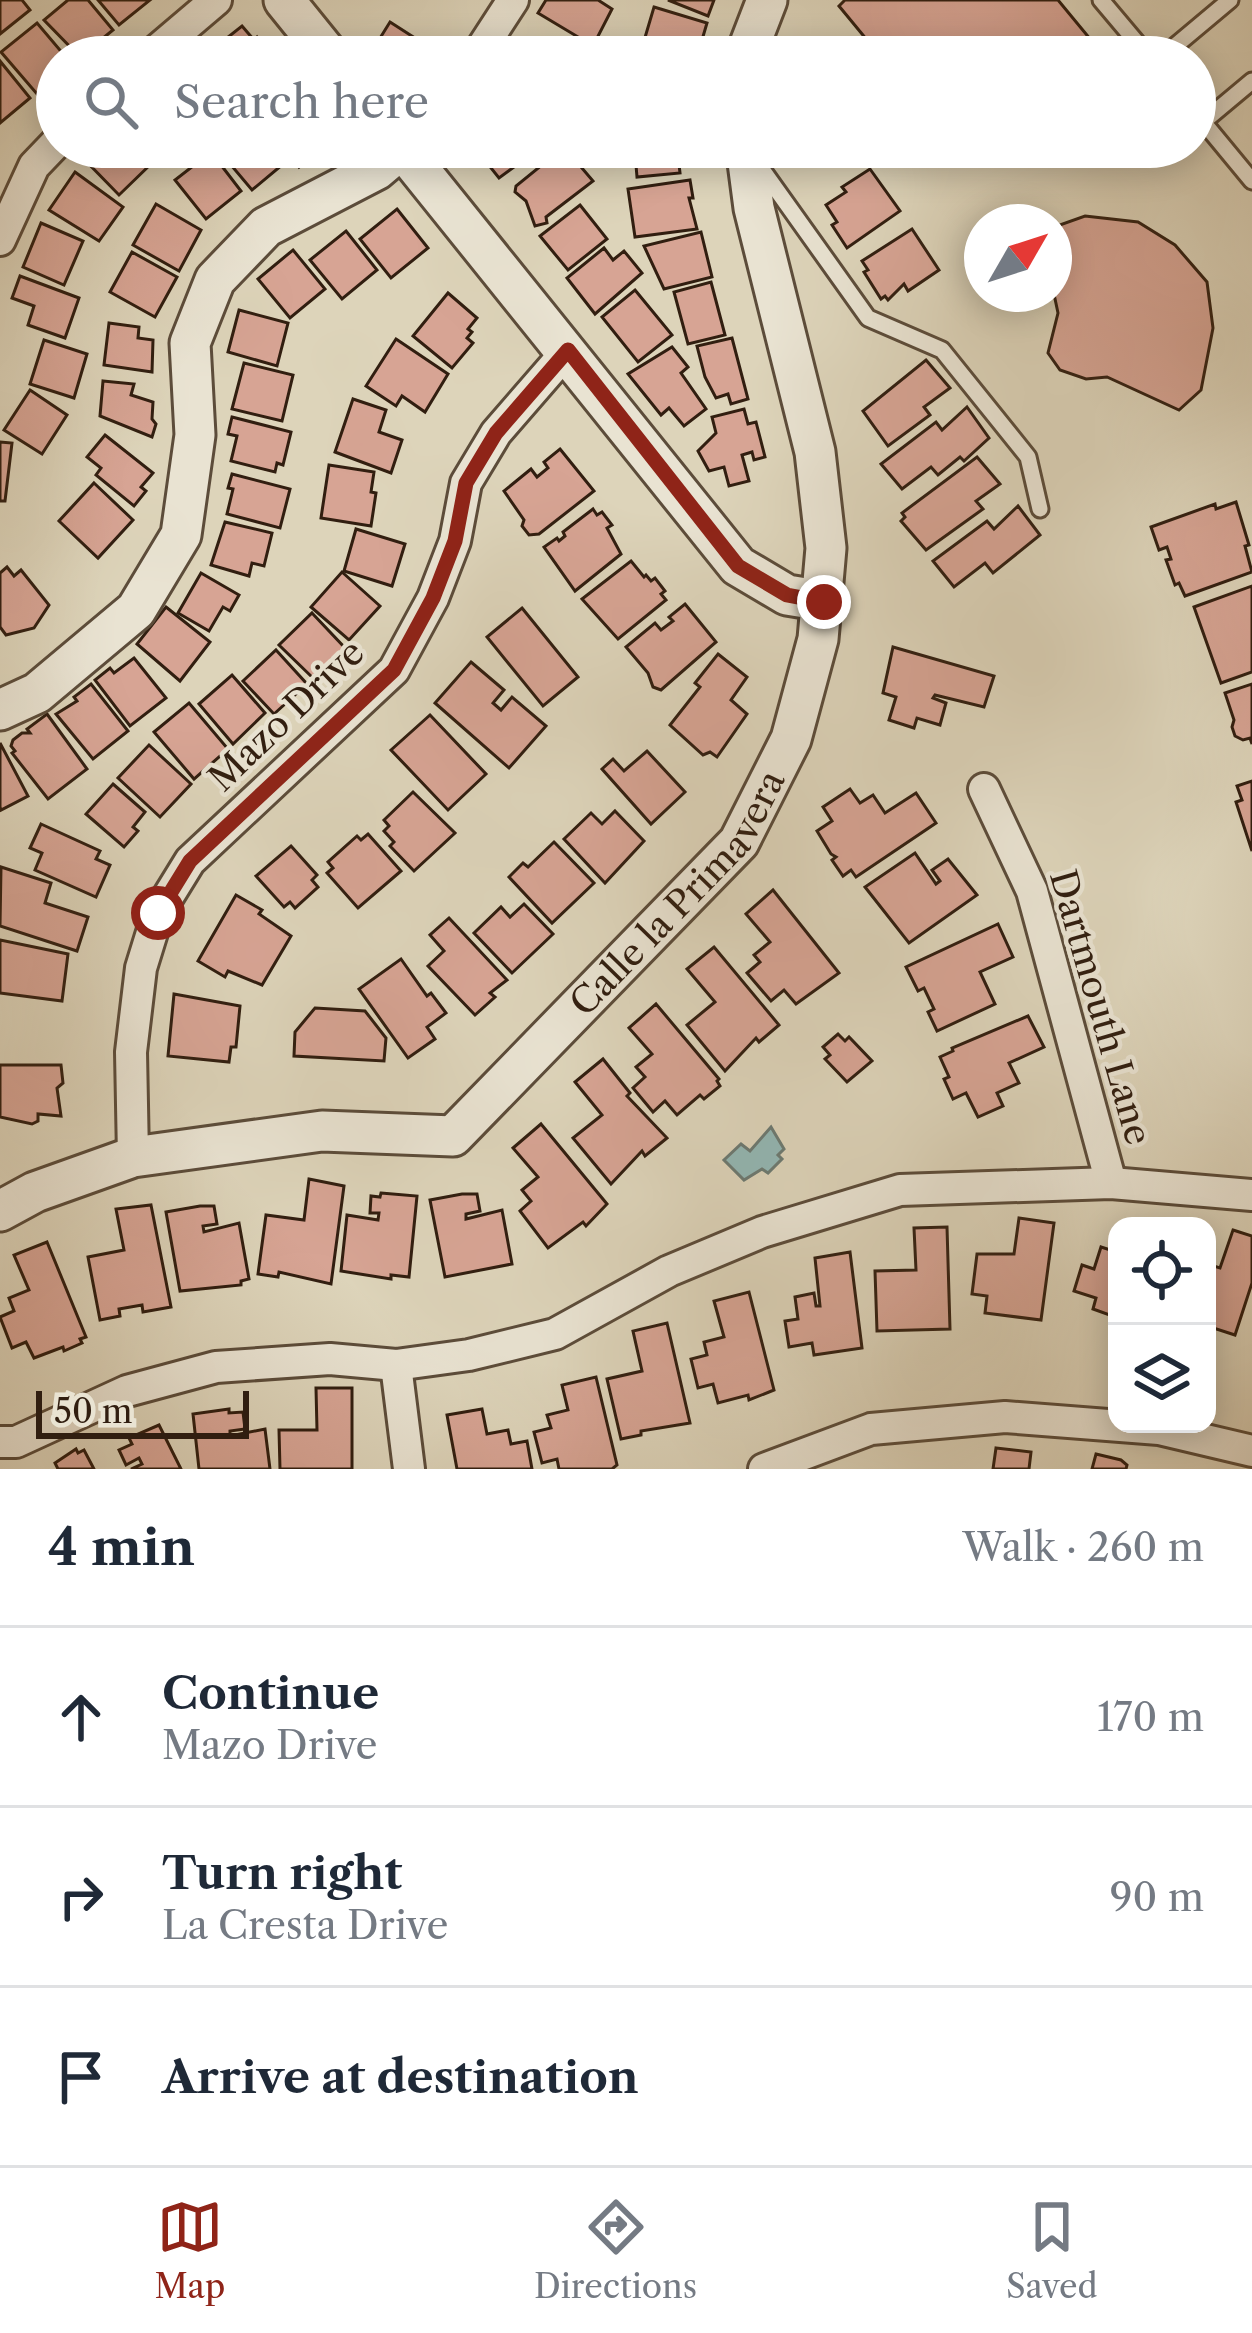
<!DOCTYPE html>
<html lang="en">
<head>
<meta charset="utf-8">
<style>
	body { margin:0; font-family:"Libre Caslon Text",serif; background:#f6f6f7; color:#1f2937 }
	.controls { position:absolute; right:36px; bottom:36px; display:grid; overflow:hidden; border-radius:24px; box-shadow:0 6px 30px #0003 }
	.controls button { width:108px; height:108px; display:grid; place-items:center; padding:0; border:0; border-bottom:3px solid #e0e1e3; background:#fff; color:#1f2937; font:60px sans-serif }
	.compass { position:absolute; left:964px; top:204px; width:108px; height:108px; border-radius:50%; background:#fff; box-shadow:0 6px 30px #0003; rotate:51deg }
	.scale { position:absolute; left:36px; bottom:30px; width:213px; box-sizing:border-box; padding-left:12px; border:6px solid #311e10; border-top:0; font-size:33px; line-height:42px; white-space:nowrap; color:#311e10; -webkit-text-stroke:9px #e9e3d2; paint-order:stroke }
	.stop { position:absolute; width:36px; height:36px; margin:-27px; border:9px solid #8f2418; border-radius:50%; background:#fff }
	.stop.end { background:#8f2418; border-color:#fff; box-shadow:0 3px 12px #0008 }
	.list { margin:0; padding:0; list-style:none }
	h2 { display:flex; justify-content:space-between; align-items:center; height:156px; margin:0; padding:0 48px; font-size:51px }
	h2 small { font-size:39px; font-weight:400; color:#747a83 }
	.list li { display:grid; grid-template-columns:78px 1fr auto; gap:36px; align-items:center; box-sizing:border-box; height:180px; padding:0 48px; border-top:3px solid #e0e1e3 }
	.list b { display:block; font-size:45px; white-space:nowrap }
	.list p { margin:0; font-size:39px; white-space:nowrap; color:#747a83 }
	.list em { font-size:39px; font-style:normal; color:#747a83 }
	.icon { flex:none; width:66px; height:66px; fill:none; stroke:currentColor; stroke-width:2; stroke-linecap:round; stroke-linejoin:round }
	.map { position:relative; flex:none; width:1252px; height:1469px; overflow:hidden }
	.search { position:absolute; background:#fff; box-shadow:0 6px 30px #0003; left:36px; right:36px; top:36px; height:132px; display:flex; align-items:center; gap:30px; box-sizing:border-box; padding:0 42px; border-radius:66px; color:#747a83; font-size:45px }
	.sheet { height:696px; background:#fff }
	nav { display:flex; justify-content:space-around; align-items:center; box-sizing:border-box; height:168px; border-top:3px solid #e0e1e3; background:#fff; font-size:33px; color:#747a83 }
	nav a { display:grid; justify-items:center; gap:6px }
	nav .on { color:#8f2418 }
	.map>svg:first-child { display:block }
</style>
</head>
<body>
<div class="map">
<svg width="1252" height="1469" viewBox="0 0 1252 1469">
	<rect width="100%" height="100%" fill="#ddd4ba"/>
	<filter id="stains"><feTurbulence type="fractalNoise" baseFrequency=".00167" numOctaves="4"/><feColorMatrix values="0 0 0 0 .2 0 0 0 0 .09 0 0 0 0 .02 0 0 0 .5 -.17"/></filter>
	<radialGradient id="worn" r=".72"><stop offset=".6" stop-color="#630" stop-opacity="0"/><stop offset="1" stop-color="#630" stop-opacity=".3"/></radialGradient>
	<path fill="#93b7b4" stroke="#6c7a72" stroke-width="3" d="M771 1127 784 1149 778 1155 782 1159 768 1173 762 1169 744 1180 724 1160 741 1144 750 1151Z"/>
	<g fill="#d7a494" stroke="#311e10" stroke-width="3">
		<path d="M0 0H22L30 10 0 34Z"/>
		<path d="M68 0H88L113 30 80 57 44 20Z"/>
		<path d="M98 0H150L119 25Z"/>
		<path d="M546 0H598L612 9 593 46 538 13Z"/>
		<path d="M668 0H714L708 16Z"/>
		<path d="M845 0H1058L1105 57H881L839 6Z"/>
		<path d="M654 7 707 23 697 57H661L641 51Z"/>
		<path d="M390 22 432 49 427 57H381L372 51Z"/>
		<path d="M37 23 65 56 57 57V77L37 94 1 52Z"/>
		<path d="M242 26 254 40 257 37 273 57H212L208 53Z"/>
		<path d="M0 61 30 98 0 123Z"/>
		<path d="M97 147H138L153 162 119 195 84 159Z"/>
		<path d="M226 147H277L288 160 252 190 220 152Z"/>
		<path d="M284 147H324L299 167Z"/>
		<path d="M528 147 533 153 499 178 475 148Z"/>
		<path d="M564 147 593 181 546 217 547 223 535 226 526 201 515 192 516 186Z"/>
		<path d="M615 147H677L680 173 637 177 635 153H615Z"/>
		<path d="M211 152 241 191 206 219 175 180Z"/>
		<path d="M870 169 900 211 847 248 832 225 837 222 826 205 846 192 842 187Z"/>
		<path d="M75 172 123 207 99 241 49 210Z"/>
		<path d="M690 180 693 198H689L697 229 635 237 628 189Z"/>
		<path d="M156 204 201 230 179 271 133 245Z"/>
		<path d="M580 205 607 239 568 270 540 236Z"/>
		<path d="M397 209 428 248 391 278 360 239Z"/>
		<path d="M1085 216 1138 222 1175 245 1207 282 1213 328 1201 390 1179 410 1107 377 1086 379 1060 370 1048 353 1058 313 1054 294V227Z"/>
		<path d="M41 223 83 241 64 285 23 267Z"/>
		<path d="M912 229 939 270 908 291 904 284 888 300 885 296 881 299 864 272 868 270 862 261Z"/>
		<path d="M346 231 377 270 342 299 310 260Z"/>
		<path d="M701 232 712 277 664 289 644 246Z"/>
		<path d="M604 248 613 260 624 251 642 273 595 314 567 278Z"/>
		<path d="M293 250 325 289 290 318 258 279Z"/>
		<path d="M132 252 177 277 155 317 110 292Z"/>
		<path d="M20 276 79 298 65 338 28 325 34 306 12 298Z"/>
		<path d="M711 282 725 335 688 344 674 292Z"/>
		<path d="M635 290 672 335 638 362 602 317Z"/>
		<path d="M448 293 477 318 468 329 472 332 467 338 473 343 452 368 413 336Z"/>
		<path d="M239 310 288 323 277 366 228 352Z"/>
		<path d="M109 323 139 327 138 338 153 340 152 372 104 365Z"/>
		<path d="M732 338 748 399 731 404 728 394 716 398 705 377 697 346Z"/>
		<path d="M396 339 448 374 425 412 402 396 396 406 366 386Z"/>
		<path d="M44 340 87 354 74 398 30 384Z"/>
		<path d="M672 347 688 367 681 373 706 409 684 426 669 408 661 415 628 374Z"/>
		<path d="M926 360 950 388 924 407 930 415 888 446 863 411Z"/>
		<path d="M244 363 293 375 282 421 232 409Z"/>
		<path d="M103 381 134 384 131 395 153 402 152 419 156 424 152 437 100 416Z"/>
		<path d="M30 390 67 415 42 454 4 430Z"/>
		<path d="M353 399 386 410 379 432 402 440 391 473 335 452Z"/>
		<path d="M967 407 989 438 964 461 960 457 938 475 931 467 902 489 881 464 936 422 942 430Z"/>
		<path d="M744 409 748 424 756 422 765 457 754 460 752 452 742 455 749 481 729 486 724 467 709 471 698 451 716 433 712 417Z"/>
		<path d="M232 417 291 432 283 465 277 463 275 472 231 461 237 436 228 434Z"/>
		<path d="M105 435 153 473 141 487 146 491 134 506 96 475 101 468 87 457Z"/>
		<path d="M0 442 12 443 5 501H0Z"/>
		<path d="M560 449 594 491 539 534 529 535 522 526 524 520 504 491 531 469 537 477 548 468 544 462Z"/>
		<path d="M977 457 1000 484 976 501 983 509 926 550 901 521 905 517 902 513Z"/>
		<path d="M329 465 374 472 371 492 376 493 371 526 321 518Z"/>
		<path d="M232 474 290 489 280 528 227 514 233 489 228 488Z"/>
		<path d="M94 483 133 520 98 558 59 521Z"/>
		<path d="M1236 502 1249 545 1245 546 1252 572 1185 596 1179 583 1175 585 1166 560 1171 559 1167 547 1159 550 1151 527 1215 504 1216 509Z"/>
		<path d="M1018 506 1040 535 993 573 985 563 954 587 933 561 987 521 994 529Z"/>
		<path d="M593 509 597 515 602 512 612 525 607 528 621 554 575 591 544 547 557 538 559 541 565 536 563 532Z"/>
		<path d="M225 522 272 533 264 566 252 563 249 576 211 565Z"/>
		<path d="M356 529 405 544 392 586 344 571Z"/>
		<path d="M631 561 644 577 646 575 651 581 655 578 665 591 661 594 666 600 618 639 582 599Z"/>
		<path d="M7 567 14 576 21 570 49 605 34 628 6 635 0 627V573Z"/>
		<path d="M342 572 380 606 349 640 311 607Z"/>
		<path d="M201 573 239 595 230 611 223 607 209 631 178 613Z"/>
		<path d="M1252 586V672L1221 683 1194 607Z"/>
		<path d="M685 604 716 642 661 690 653 687 648 673 626 647 655 623 661 630 673 621 669 617Z"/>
		<path d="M166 607 210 642 180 681 137 644Z"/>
		<path d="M522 608 578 677 543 706 487 637Z"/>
		<path d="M312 613 346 649 314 679 279 645Z"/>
		<path d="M893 647 994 676 984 707 935 695 933 698 946 703 940 725 917 718 914 728 889 720 896 697 883 693Z"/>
		<path d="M276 650 307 684 274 714 243 681Z"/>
		<path d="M718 654 747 677 731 700 747 714 717 757 710 752 703 755 670 725 700 687 695 683Z"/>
		<path d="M134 658 166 698 130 726 95 680 110 668 114 673Z"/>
		<path d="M471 662 504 690 493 703 501 710 512 697 546 726 509 768 435 703Z"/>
		<path d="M232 675 265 713 233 744 199 704Z"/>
		<path d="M91 684 128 731 93 759 56 714 77 701 74 697Z"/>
		<path d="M1252 684V744L1250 738 1243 740 1235 736 1232 727 1234 720 1225 693Z"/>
		<path d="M189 703 228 749 194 779 154 732Z"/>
		<path d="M47 714 87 769 48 799 12 753 15 751 11 746 13 740 22 733H30L27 729Z"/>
		<path d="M430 715 486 774 448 810 391 750Z"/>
		<path d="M0 743 28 796 1 810 0 807Z"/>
		<path d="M149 745 191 784 160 817 118 778Z"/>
		<path d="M647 751 685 792 651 824 602 769 613 759 624 771Z"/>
		<path d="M1252 781V851L1236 802 1242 800 1237 786Z"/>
		<path d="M113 784 145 812 133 827 138 831 124 847 86 814Z"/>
		<path d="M850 789 860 803 873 795 885 813 916 793 936 823 856 877 851 870 843 876 832 860 836 857 831 854 817 831 832 821 823 807Z"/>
		<path d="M413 792 455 833 414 871 390 846 394 842 384 831 389 826 384 820Z"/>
		<path d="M615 811 644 841 605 883 564 839 591 813 602 824Z"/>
		<path d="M41 824 100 851 96 859 110 865 96 897 35 870 42 853 30 848Z"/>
		<path d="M368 834 401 871 358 908 327 873 333 868 328 862 357 836 361 840Z"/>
		<path d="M554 842 594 883 552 923 509 877 523 863 528 867Z"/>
		<path d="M291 846 317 875 312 880 318 887 295 908 290 902 284 907 256 876Z"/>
		<path d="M915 853 936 884 940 881 932 870 948 859 977 895 909 943 865 887Z"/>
		<path d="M1 867 51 883 45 903 88 917 77 951 0 926Z"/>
		<path d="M773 890 839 973 796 1004 784 990 771 1001 747 973 760 962 754 955 770 942 746 914Z"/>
		<path d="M236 895 262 910 259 914 291 936 262 985 228 971 225 977 198 961Z"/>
		<path d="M524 904 553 934 512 973 474 933 501 907 510 917Z"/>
		<path d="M449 918 507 980 490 993 495 997 475 1015 428 966 444 951 430 935Z"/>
		<path d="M998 924 1013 957 980 972 995 1004 937 1031 928 1012 934 1009 924 988 918 991 906 967Z"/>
		<path d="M0 940 68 954 62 1001 0 993Z"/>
		<path d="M714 947 779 1025 759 1042 756 1038 725 1071 687 1025 715 1002 687 969Z"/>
		<path d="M401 959 427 996 431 993 446 1013 427 1027 435 1039 408 1058 359 989Z"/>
		<path d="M174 994 240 1006 236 1047H231L229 1062 168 1056Z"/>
		<path d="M656 1004 719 1079 717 1081 720 1086 704 1099 700 1095 677 1115 665 1101 653 1112 633 1088 645 1077 636 1067 652 1054 629 1028Z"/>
		<path d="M315 1008 365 1011 386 1038 384 1061 294 1056 295 1032Z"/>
		<path d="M1028 1016 1044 1047 1009 1063 1019 1083 997 1093 1003 1106 978 1117 966 1093 953 1099 944 1079 949 1077 940 1057 953 1051 952 1048Z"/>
		<path d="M838 1034 845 1041 849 1037 872 1061 847 1082 825 1059 830 1055 823 1047Z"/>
		<path d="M603 1059 630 1093 627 1096 667 1138 645 1156 642 1151 611 1184 573 1138 602 1115 575 1082Z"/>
		<path d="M0 1065H61L63 1083 57 1088 61 1116 38 1114V1121L32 1124 0 1117Z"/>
		<path d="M541 1124 607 1204 586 1226 583 1222 548 1248 520 1211 531 1201 522 1190 538 1177 513 1148Z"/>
		<path d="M309 1179 344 1186 331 1284 279 1272 278 1277 258 1274 266 1215 304 1220Z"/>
		<path d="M381 1193 417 1196 409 1277 391 1275V1279L341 1271 347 1215 378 1220 379 1213H370L371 1196 380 1197Z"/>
		<path d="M462 1194H477L480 1211 466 1214V1219L502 1210 512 1264 445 1277 430 1200Z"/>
		<path d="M151 1205 171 1307 143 1312 142 1305 119 1309 120 1316 100 1320 88 1257 124 1250 116 1209Z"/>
		<path d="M200 1206H214L217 1224 203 1226 204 1232 239 1223 249 1279 241 1281V1285L180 1291 166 1212Z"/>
		<path d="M1019 1218 1054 1223 1041 1320 985 1313 987 1296 972 1294 977 1254H1014Z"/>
		<path d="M947 1227 950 1329 877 1331 875 1271 916 1270 914 1228Z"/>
		<path d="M1233 1230 1252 1236V1283L1235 1335 1207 1326V1264L1220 1268Z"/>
		<path d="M47 1242 86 1337 80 1339 82 1343 64 1351 63 1347 34 1358 26 1342 12 1348 0 1317 14 1311 9 1298 29 1290 14 1255Z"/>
		<path d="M1101 1247 1117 1252 1115 1317 1093 1309 1096 1298 1074 1291 1082 1265 1094 1269Z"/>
		<path d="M850 1252 862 1348 814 1355 812 1343 789 1347 785 1321 798 1319 795 1297 814 1293 816 1306H820L815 1258Z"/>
		<path d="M749 1292 774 1390 749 1400 748 1395 718 1403 713 1384 698 1388 691 1359 707 1355 704 1342 724 1337 714 1301Z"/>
		<path d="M667 1323 690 1423 641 1431V1435L621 1439 607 1379 642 1371 633 1331Z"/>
		<path d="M596 1377 617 1465 612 1469H559L557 1459 542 1463 534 1432 551 1428 547 1415 568 1410 562 1385Z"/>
		<path d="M316 1388H352V1469H280L279 1430H317Z"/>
		<path d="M229 1409V1413L243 1412 245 1429 230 1431V1436L265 1429 270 1469H199L193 1414Z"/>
		<path d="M482 1409 487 1434 508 1430 511 1444 527 1441 532 1469H457L447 1415Z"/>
		<path d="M159 1425 181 1469H131L142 1464 139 1458 126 1465 119 1450 132 1444 129 1438Z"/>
		<path d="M996 1448 1031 1452 1029 1469H993Z"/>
		<path d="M76 1449 78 1453 84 1450 94 1469H58L55 1463Z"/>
		<path d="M1096 1454 1121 1460 1127 1465 1126 1469H1092Z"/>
	</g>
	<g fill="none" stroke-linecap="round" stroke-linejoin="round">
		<defs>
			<g id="service">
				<path d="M1101 0 1149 57"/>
				<path d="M1162 57 1230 0"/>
				<path d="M1195 112 1252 181"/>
				<path d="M1203 122 1252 81"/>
				<path d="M759 165 868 318 942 350 1028 457 1040 509"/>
			</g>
			<g id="minor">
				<path d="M149 57 216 0"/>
				<path d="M476 57 513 0"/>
				<path d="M0 240 34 166 57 142"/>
				<path d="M984 789 1032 891 1111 1183"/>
				<path d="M133 1157 131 1052 141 968 158 913 190 861 394 670 433 598 455 541 466 483 496 433 568 350"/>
				<path d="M396 1365 409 1469"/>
				<path d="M0 1442H16L127 1391 216 1367 330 1359 396 1365 469 1355 555 1334 669 1271 762 1232 900 1190 1111 1183 1252 1195"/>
				<path d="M764 1469 871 1429 1005 1417 1159 1429 1252 1451"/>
			</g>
			<g id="tertiary">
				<path d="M284 0 330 57"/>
				<path d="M745 57 767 0"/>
				<path d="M401 147 738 566 787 595 824 601"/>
				<path d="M0 710 37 693 136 610 181 535 195 435 190 343 215 280 266 227 376 170 402 148"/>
				<path id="s1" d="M0 1211 35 1192 133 1157 322 1131 453 1136 739 842 791 739 818 639 826 548 815 452 754 208 746 147"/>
			</g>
		</defs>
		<use href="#service" stroke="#5c4c3a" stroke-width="21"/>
		<use href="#minor" stroke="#5c4c3a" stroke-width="36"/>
		<use href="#tertiary" stroke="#5c4c3a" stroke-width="45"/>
		<use href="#service" stroke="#e9e3d2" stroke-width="15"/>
		<use href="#minor" stroke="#e9e3d2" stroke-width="30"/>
		<use href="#tertiary" stroke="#e9e3d2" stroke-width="39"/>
	</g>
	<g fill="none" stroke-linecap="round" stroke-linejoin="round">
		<path stroke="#8f2418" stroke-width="15" d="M158 913 190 861 394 670 433 598 455 541 466 483 496 433 568 350 738 566 787 595 824 602"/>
	</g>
	<g text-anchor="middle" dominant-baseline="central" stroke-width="9" stroke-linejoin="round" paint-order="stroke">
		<g font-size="36" fill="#311e10" stroke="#e9e3d2">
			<text transform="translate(286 715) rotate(-44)">Mazo Drive</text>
			<text stroke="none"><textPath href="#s1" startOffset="798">Calle la Primavera</textPath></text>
			<text transform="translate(1101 1007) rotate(74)">Dartmouth Lane</text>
		</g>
	</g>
	<rect width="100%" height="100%" filter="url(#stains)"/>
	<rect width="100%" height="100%" fill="url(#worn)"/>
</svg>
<div class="controls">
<button><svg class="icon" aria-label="locate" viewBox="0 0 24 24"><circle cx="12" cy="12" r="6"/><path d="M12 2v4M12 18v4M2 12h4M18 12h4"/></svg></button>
<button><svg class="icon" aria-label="layers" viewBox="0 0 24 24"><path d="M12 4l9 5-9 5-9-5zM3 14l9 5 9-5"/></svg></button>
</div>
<svg class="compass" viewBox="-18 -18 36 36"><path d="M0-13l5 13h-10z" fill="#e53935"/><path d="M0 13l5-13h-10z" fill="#747a83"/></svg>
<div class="scale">50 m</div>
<div class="stop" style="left:158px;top:913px"></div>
<div class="stop end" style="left:824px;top:602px"></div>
<div class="search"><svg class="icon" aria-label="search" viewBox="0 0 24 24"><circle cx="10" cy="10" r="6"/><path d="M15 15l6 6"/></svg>Search here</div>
</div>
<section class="sheet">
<h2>4 min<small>Walk · 260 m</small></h2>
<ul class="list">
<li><svg class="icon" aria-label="ahead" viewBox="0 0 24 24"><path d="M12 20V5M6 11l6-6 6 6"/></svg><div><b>Continue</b><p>Mazo Drive</p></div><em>170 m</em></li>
<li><svg class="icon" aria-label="right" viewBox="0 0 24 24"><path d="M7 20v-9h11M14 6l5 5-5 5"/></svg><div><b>Turn right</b><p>La Cresta Drive</p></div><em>90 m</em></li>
<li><svg class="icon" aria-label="arrive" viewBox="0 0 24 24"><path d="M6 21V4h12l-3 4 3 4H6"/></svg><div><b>Arrive at destination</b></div></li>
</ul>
</section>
<nav>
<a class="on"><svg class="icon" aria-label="map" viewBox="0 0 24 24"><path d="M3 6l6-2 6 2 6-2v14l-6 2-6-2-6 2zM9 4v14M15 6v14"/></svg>Map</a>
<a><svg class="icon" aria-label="directions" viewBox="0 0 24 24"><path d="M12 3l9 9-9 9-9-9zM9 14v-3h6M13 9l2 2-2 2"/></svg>Directions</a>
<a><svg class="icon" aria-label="saved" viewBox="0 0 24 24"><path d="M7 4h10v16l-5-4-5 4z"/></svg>Saved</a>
</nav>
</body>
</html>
